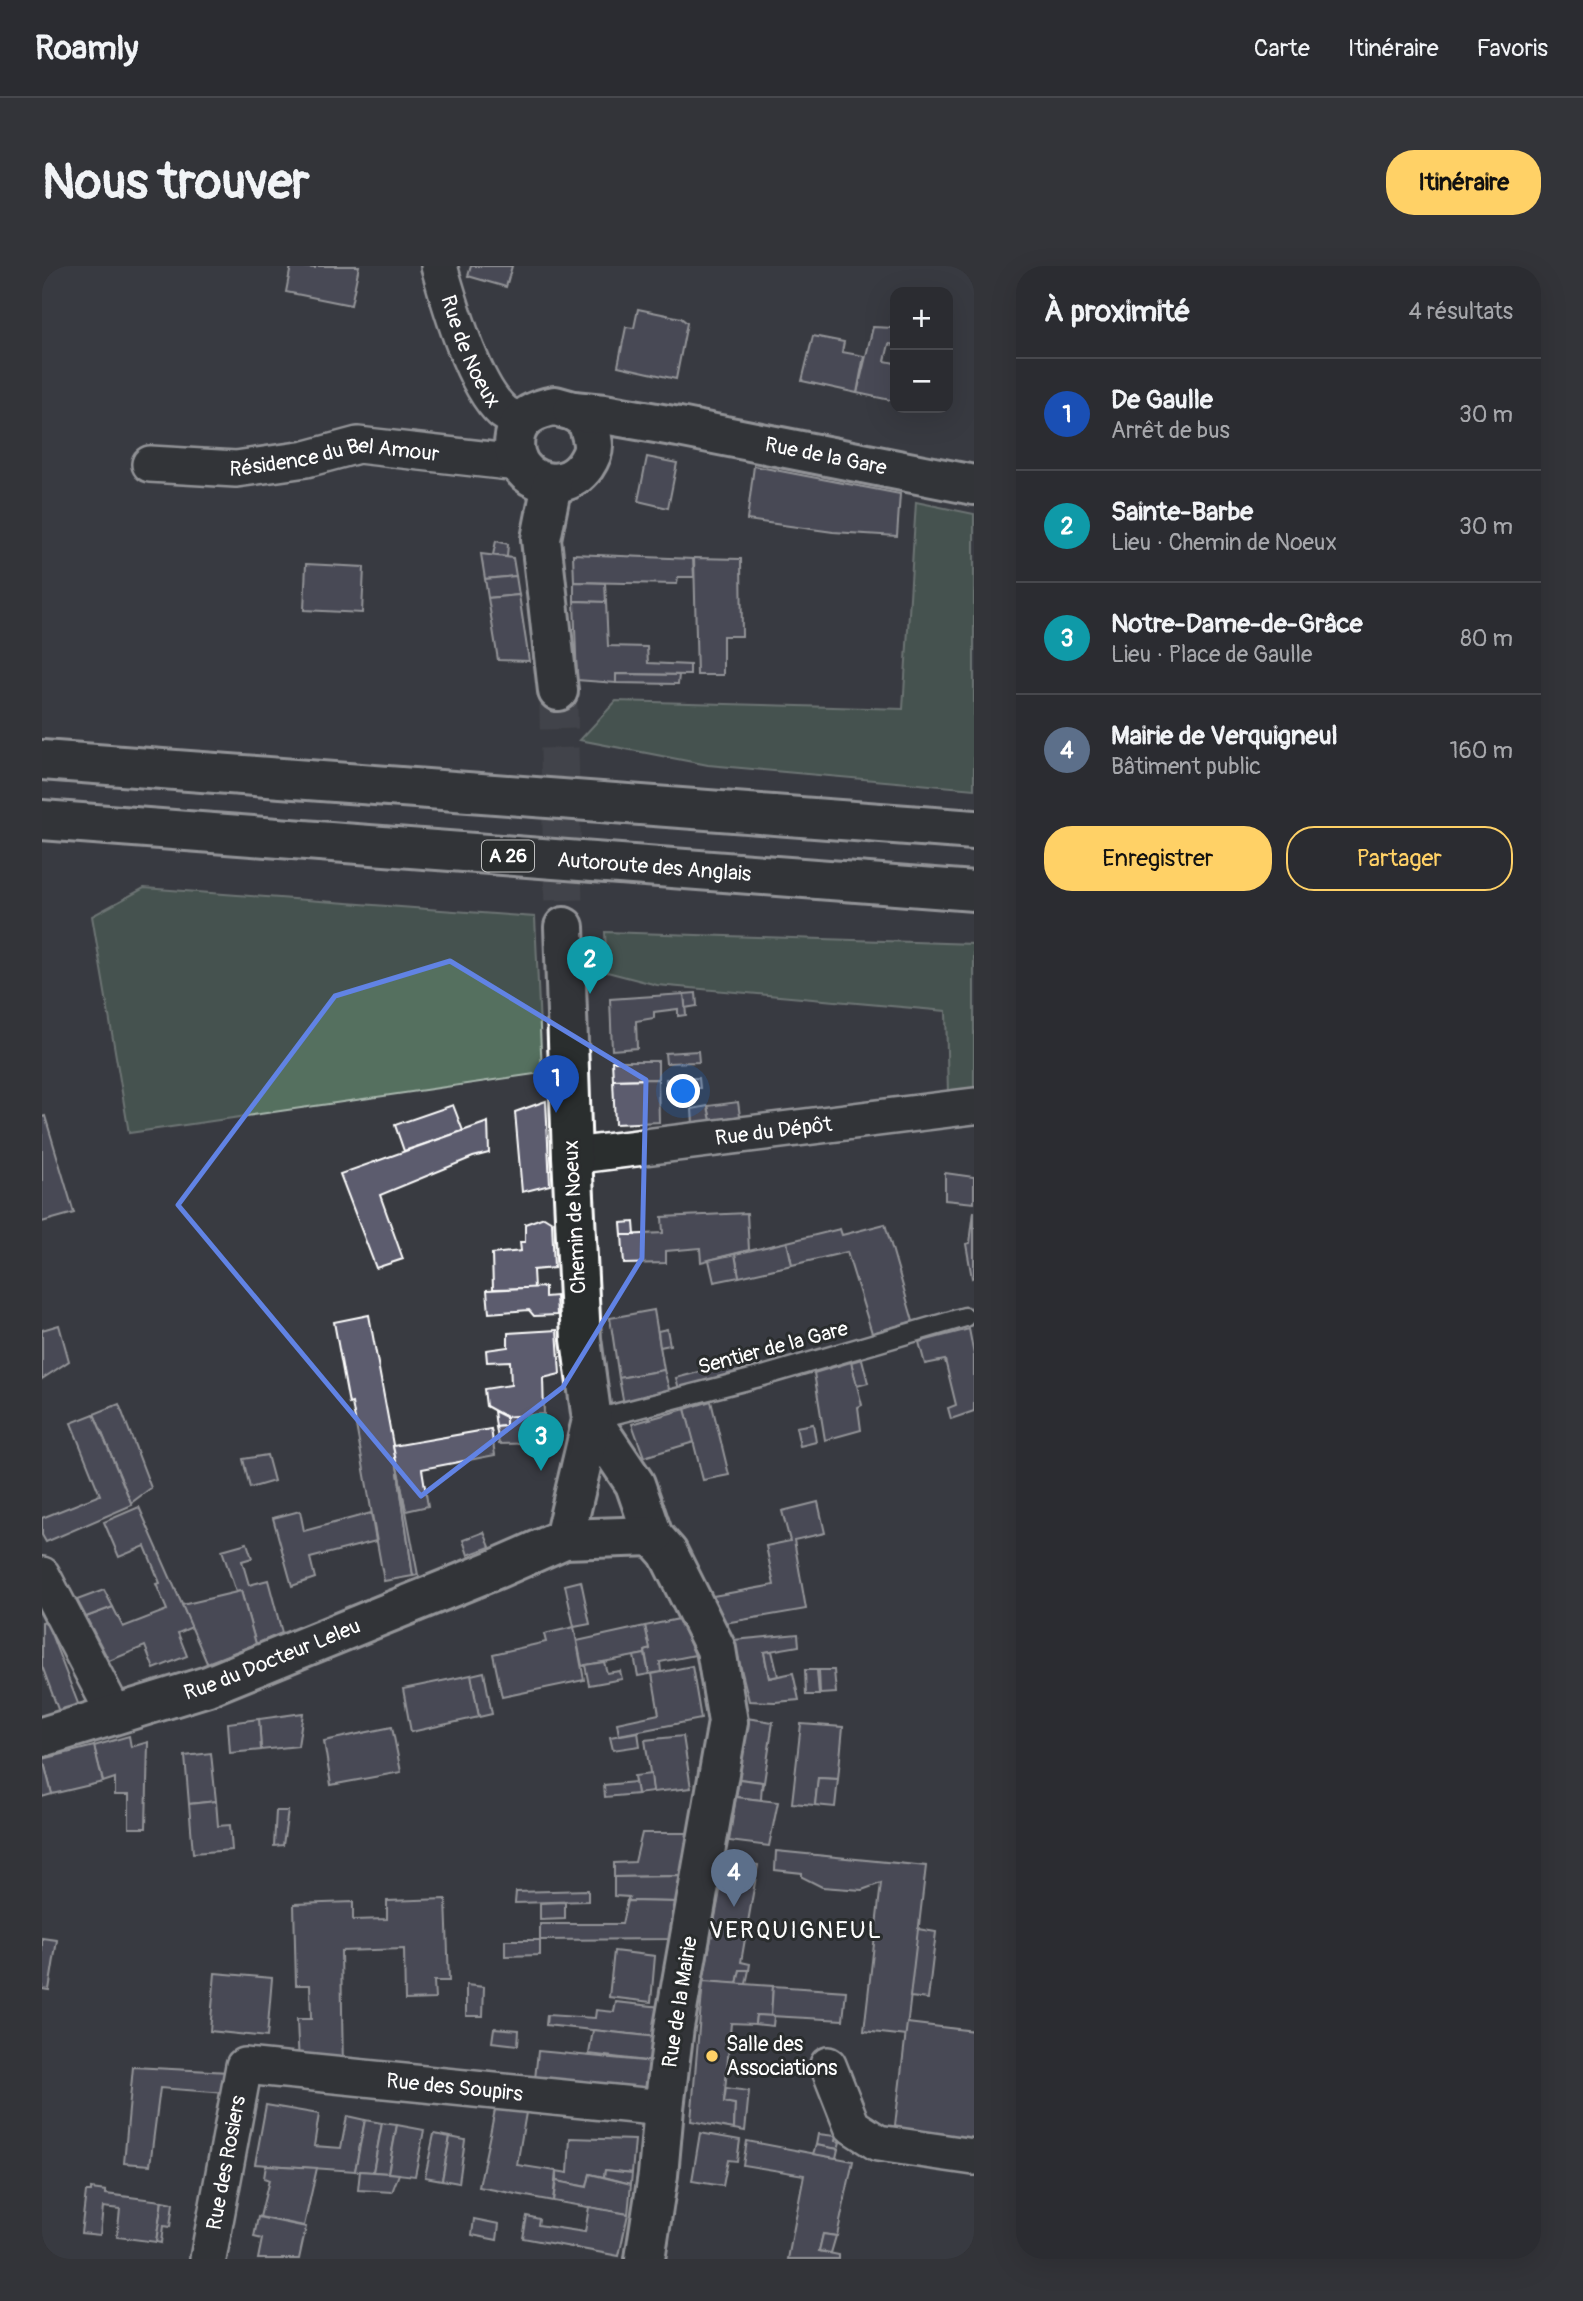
<!DOCTYPE html>
<html lang="fr">
<head>
<meta charset="utf-8">
<style>
	body { margin:0; font-family:Pangolin,sans-serif; background:#333439; color:#f1f3f6 }
	.controls { position:absolute; right:21px; top:21px; display:grid; overflow:hidden; border-radius:14px; box-shadow:0 7px 28px #0002 }
	.controls button { width:63px; height:63px; display:grid; place-items:center; padding:0; border:0; border-bottom:2px solid #47484d; background:#2b2c31; color:#f1f3f6; font:35px sans-serif }
	.you { position:absolute; left:642px; top:826px; width:24px; height:24px; margin:-18px; border:5px solid #fff; border-radius:50%; background:#1a73e8; box-shadow:0 0 0 10px #1a73e833 }
	.badge { display:grid; place-items:center; width:46px; height:46px; border-radius:50%; background:#ffd166; color:#fff; font-size:23px; font-weight:700 }
	.pin { position:absolute; translate:-50% -58px; filter:drop-shadow(0 2px 4px #0008) }
	.pin::after { content:''; position:absolute; top:37px; width:24px; height:21px; background:inherit; clip-path:polygon(0 0,100% 0,50% 100%) }
	.list { margin:0; padding:0; list-style:none }
	h2 { display:flex; justify-content:space-between; align-items:center; height:91px; margin:0; padding:0 28px; font-size:30px }
	h2 small { font-size:23px; font-weight:400; color:#a6a7ab }
	.list li { display:grid; grid-template-columns:46px 1fr auto; gap:21px; align-items:center; box-sizing:border-box; height:112px; padding:0 28px; border-top:2px solid #47484d }
	.list b { display:block; font-size:26px; white-space:nowrap }
	.list p { margin:0; font-size:23px; white-space:nowrap; color:#a6a7ab }
	.list em { font-size:23px; font-style:normal; color:#a6a7ab }
	.actions { display:flex; gap:14px; padding:21px 28px }
	.actions a { flex:1; padding:16px 0; border:2px solid #ffd166; border-radius:28px; text-align:center; font-size:24px; color:#ffd166 }
	.actions .main { background:#ffd166; color:#111 }
	.map { position:relative; flex:none; width:932px; height:1993px; overflow:hidden; border-radius:28px }
	header { display:flex; align-items:center; gap:42px; box-sizing:border-box; height:98px; padding:0 35px; background:#2b2c31; border-bottom:2px solid #47484d }
	header strong { font-size:33px }
	nav { display:flex; gap:38px; margin-inline-start:auto; font-size:24px }
	.intro { display:flex; align-items:center; justify-content:space-between; box-sizing:border-box; height:168px; padding:0 42px }
	h1 { margin:0; font-size:49px }
	.button { padding:18px 32px; border-radius:28px; background:#ffd166; color:#111; font-size:24px; font-weight:700 }
	main { display:flex; gap:42px; padding:0 42px }
	aside { flex:1; background:#2b2c31; border-radius:28px; box-shadow:0 7px 28px #0002 }
	.map>svg:first-child { display:block }
</style>
</head>
<body>
<header>
<strong>Roamly</strong>
<nav><a>Carte</a><a>Itinéraire</a><a>Favoris</a></nav>
</header>
<div class="intro"><h1>Nous trouver</h1><a class="button">Itinéraire</a></div>
<main>
<div class="map">
<svg width="932" height="1993" viewBox="0 0 932 1993">
	<rect width="100%" height="100%" fill="#393b41"/>
	<filter id="ink" filterUnits="userSpaceOnUse"><feTurbulence type="fractalNoise" baseFrequency=".0143" numOctaves="2"/><feDisplacementMap in="SourceGraphic" scale="14" xChannelSelector="R" yChannelSelector="G"/><feConvolveMatrix kernelMatrix="1 2 1 2 8 2 1 2 1" color-interpolation-filters="sRGB"/></filter>
	<g filter="url(#ink)">
		<g fill="#55705f" stroke="#aab8af" stroke-width="2">
			<path d="M874 236 932 248V523L666 499 538 474 574 435 861 443Z"/>
			<path d="M102 622 493 651 500 807 87 867 50 650Z"/>
			<path d="M563 666 932 678V823L906 828 904 745 615 719 565 706Z"/>
		</g>
		<g fill="#5c5c6e" stroke="#fff" stroke-width="2">
			<path d="M249 0 273 2V0H317L309 39 244 26Z"/>
			<path d="M429 0H470L464 21 426 10Z"/>
			<path d="M596 43 639 52 645 57 634 113 576 100 584 61 592 62Z"/>
			<path d="M831 61 851 62V65H853V79L847 78 843 95 853 97V135L815 127Z"/>
			<path d="M771 70 802 76 800 86 822 90 815 127 760 115Z"/>
			<path d="M605 191 635 197 626 242 596 235Z"/>
			<path d="M712 200 858 228 855 270 791 266 705 254Z"/>
			<path d="M454 275 466 278 465 291 451 289Z"/>
			<path d="M439 288 471 292 474 310 443 313Z"/>
			<path d="M531 288 651 293 652 311H636L635 318 532 316Z"/>
			<path d="M652 292 699 293 700 370H681V409H655Z"/>
			<path d="M264 298 322 301 320 347 262 344Z"/>
			<path d="M474 310 477 329 446 332 443 313Z"/>
			<path d="M532 316 563 317 564 336 532 335Z"/>
			<path d="M477 329 487 395 456 394 446 332Z"/>
			<path d="M532 335 564 336 566 380 605 381 606 397 648 399V409L574 408V417L535 414Z"/>
			<path d="M574 408 637 409 636 418 574 417Z"/>
			<path d="M654 727 655 740 643 742 642 728Z"/>
			<path d="M642 728 644 749 636 750V743L612 746V752L594 755 595 782 570 784 568 733Z"/>
			<path d="M656 785 657 796 624 797 623 787Z"/>
			<path d="M570 795H616V813L571 814Z"/>
			<path d="M657 812 658 822 624 823V813Z"/>
			<path d="M616 813 617 856 573 858 571 814Z"/>
			<path d="M504 835 508 919 480 926 473 846Z"/>
			<path d="M696 836 698 850 669 855 666 840Z"/>
			<path d="M411 839 421 865 362 885 353 859Z"/>
			<path d="M666 840 669 855 651 858 650 843Z"/>
			<path d="M3 850 32 947 0 956V851Z"/>
			<path d="M446 856 447 887 431 891 338 929 361 993 334 1002 298 908Z"/>
			<path d="M903 907 932 911V937L903 934Z"/>
			<path d="M932 945V1011L930 1012 924 978 928 977Z"/>
			<path d="M705 947 707 984 659 996 658 982 624 985V997L582 998 580 969 621 967 620 951Z"/>
			<path d="M502 951 510 956 512 1002 491 1004 492 1022 451 1023 450 988 479 985 478 976H483V958Z"/>
			<path d="M592 956 593 969H580L579 957Z"/>
			<path d="M843 958 871 1055 830 1067 805 986 750 999 745 976 798 963 800 969Z"/>
			<path d="M745 976 750 999 697 1011 693 988Z"/>
			<path d="M693 988 697 1011 672 1016 667 994Z"/>
			<path d="M503 1021V1031L514 1030 515 1049 492 1050 487 1044 447 1047 445 1024Z"/>
			<path d="M612 1044 622 1104 577 1112 568 1052Z"/>
			<path d="M327 1049 356 1206 371 1310 342 1315 310 1137 307 1138 292 1056Z"/>
			<path d="M17 1059 27 1095 0 1113V1064Z"/>
			<path d="M625 1063 628 1079 618 1081 616 1065Z"/>
			<path d="M927 1063 932 1089V1145L909 1153 906 1142 914 1139 903 1094 883 1098 877 1076Z"/>
			<path d="M515 1064 518 1108 501 1112 502 1148 464 1151 444 1140 442 1123 469 1119 468 1095 445 1096 444 1084 466 1081V1067Z"/>
			<path d="M820 1093 826 1117 815 1120 809 1096Z"/>
			<path d="M699 1095 701 1104 637 1123 634 1112Z"/>
			<path d="M809 1096 820 1139 816 1141 819 1164 783 1174 772 1107Z"/>
			<path d="M622 1104 628 1126 582 1139 577 1112Z"/>
			<path d="M669 1135 687 1209 661 1214 643 1143Z"/>
			<path d="M77 1138 109 1222 89 1237 52 1148Z"/>
			<path d="M643 1143 652 1176 602 1191 590 1158Z"/>
			<path d="M452 1145 464 1151V1160L454 1161Z"/>
			<path d="M52 1148 90 1239 4 1276 0 1269V1252L58 1229 29 1157Z"/>
			<path d="M502 1148 503 1177 457 1178 454 1161 464 1160V1151Z"/>
			<path d="M771 1158 774 1176 758 1180 754 1161Z"/>
			<path d="M449 1163 453 1189 380 1203 386 1240 364 1245 351 1180Z"/>
			<path d="M225 1189 232 1215 208 1222 201 1193Z"/>
			<path d="M356 1206 364 1245 376 1309 371 1310Z"/>
			<path d="M776 1236 783 1267 752 1274 764 1343 683 1357 671 1330 732 1319 724 1280 748 1275 740 1245Z"/>
			<path d="M97 1241 150 1361 136 1367 145 1390 112 1403 103 1380 67 1395 44 1351 71 1341 81 1361 125 1344 114 1318 118 1317 103 1280 77 1291 62 1256Z"/>
			<path d="M258 1245 262 1265 329 1247 334 1275 268 1292 273 1312 250 1320 231 1252Z"/>
			<path d="M442 1266 448 1281 426 1289 421 1274Z"/>
			<path d="M205 1277 210 1292 200 1295 207 1319 226 1314 240 1367 214 1378 199 1325 194 1326 180 1284Z"/>
			<path d="M539 1315 548 1358 532 1361 523 1319Z"/>
			<path d="M62 1324 71 1341 44 1351 35 1334Z"/>
			<path d="M199 1325 214 1378 165 1397 140 1339Z"/>
			<path d="M637 1353 653 1389 618 1396 619 1406 607 1408 603 1385 608 1383 603 1360Z"/>
			<path d="M4 1355 37 1440 17 1446 0 1400V1356Z"/>
			<path d="M603 1360 608 1383 603 1385V1388L540 1400 535 1375Z"/>
			<path d="M532 1361 542 1414 460 1431 451 1388 504 1376 502 1368Z"/>
			<path d="M756 1368 757 1380 722 1386 727 1412 751 1407 757 1434 733 1436 707 1435 692 1374Z"/>
			<path d="M730 1385 736 1410 727 1412 722 1386Z"/>
			<path d="M603 1388 607 1408 596 1410 592 1390Z"/>
			<path d="M562 1396 565 1407 578 1405 580 1413 547 1419 543 1399Z"/>
			<path d="M650 1400 659 1453 577 1469 575 1457 617 1448 610 1408Z"/>
			<path d="M763 1404H775L777 1429H764Z"/>
			<path d="M777 1404H792L794 1427 778 1428Z"/>
			<path d="M442 1406 450 1448 437 1451 429 1409Z"/>
			<path d="M429 1409 437 1451 369 1466 361 1423Z"/>
			<path d="M261 1447 256 1480 219 1484 217 1453Z"/>
			<path d="M704 1452 731 1456 721 1523 720 1516 697 1513Z"/>
			<path d="M217 1453 219 1484 188 1487 186 1457Z"/>
			<path d="M759 1458 801 1461 796 1513 776 1512 773 1539 750 1537Z"/>
			<path d="M350 1461 359 1506 289 1519 282 1475Z"/>
			<path d="M596 1466 598 1480 571 1484 568 1471Z"/>
			<path d="M87 1470 89 1481 106 1476 104 1562H87V1529H73V1512L61 1516 52 1480Z"/>
			<path d="M641 1470 649 1522 611 1526 603 1474Z"/>
			<path d="M52 1480 61 1516 10 1528 1 1493Z"/>
			<path d="M169 1487 174 1535 147 1538 143 1490Z"/>
			<path d="M1 1493 10 1528 0 1531V1494Z"/>
			<path d="M609 1508 611 1526 595 1528 592 1510Z"/>
			<path d="M776 1512 796 1513 793 1541 773 1539Z"/>
			<path d="M697 1513 720 1516 719 1534 694 1531Z"/>
			<path d="M593 1516 595 1528 563 1531 562 1519Z"/>
			<path d="M694 1531 736 1536 727 1580 687 1575Z"/>
			<path d="M174 1535 176 1560 188 1559 190 1584 151 1587 147 1538Z"/>
			<path d="M234 1545H246L241 1579 232 1580Z"/>
			<path d="M600 1567H648L640 1610 572 1611V1597L593 1596Z"/>
			<path d="M734 1585 884 1600 864 1770 822 1765 839 1617 820 1624 780 1621 760 1611V1607L733 1604Z"/>
			<path d="M684 1593 716 1599 699 1696 708 1698 707 1704H698L695 1718 661 1715Z"/>
			<path d="M640 1610 635 1636 585 1635 587 1631 572 1630V1611Z"/>
			<path d="M546 1624V1635L473 1637 474 1626Z"/>
			<path d="M404 1633 407 1715H392L393 1733 363 1734 362 1683 299 1685 301 1803 257 1800 255 1753H269L268 1719H254L252 1638 311 1636V1654L345 1653V1635Z"/>
			<path d="M585 1635 635 1636 628 1673 498 1674V1658H580Z"/>
			<path d="M523 1636V1653L498 1654V1637Z"/>
			<path d="M876 1663 894 1666 886 1733 868 1731Z"/>
			<path d="M0 1672 15 1674 7 1724 0 1723Z"/>
			<path d="M463 1674H498V1689L463 1690Z"/>
			<path d="M572 1685 613 1690 609 1736 567 1731Z"/>
			<path d="M698 1704H707L704 1718H695Z"/>
			<path d="M173 1707 230 1712 225 1771 168 1765Z"/>
			<path d="M661 1715 731 1720 729 1750 714 1749 713 1758 689 1757 682 1836 693 1838 692 1863 649 1855Z"/>
			<path d="M424 1719 442 1721 441 1750H424Z"/>
			<path d="M731 1720 804 1725 801 1754 729 1750Z"/>
			<path d="M574 1736 619 1741 615 1771 504 1759 505 1749 553 1752 554 1744 572 1746Z"/>
			<path d="M714 1749 732 1750 731 1760 713 1758Z"/>
			<path d="M865 1757 932 1765V1877L852 1868Z"/>
			<path d="M452 1762 477 1764 476 1779 450 1776Z"/>
			<path d="M551 1764 615 1771 612 1796 547 1788Z"/>
			<path d="M496 1785 612 1796 607 1828 493 1813Z"/>
			<path d="M91 1801 187 1806 184 1827 118 1822 108 1899 82 1897Z"/>
			<path d="M684 1822 707 1825 703 1865 692 1863 693 1838 682 1836Z"/>
			<path d="M224 1839 277 1848 272 1880 299 1882 305 1850 323 1854 313 1905 213 1898Z"/>
			<path d="M454 1839 485 1841 475 1899 514 1905 511 1935 437 1921Z"/>
			<path d="M323 1854 340 1857 331 1906 313 1905Z"/>
			<path d="M340 1857 355 1859 346 1907 331 1906Z"/>
			<path d="M355 1859 382 1864 373 1910 346 1907Z"/>
			<path d="M658 1867 698 1874 695 1895 686 1894 681 1920 650 1915Z"/>
			<path d="M392 1868 408 1871 400 1914 383 1911Z"/>
			<path d="M776 1868 794 1870 793 1875 798 1876 796 1883 774 1879Z"/>
			<path d="M408 1871 423 1874 417 1917 400 1914Z"/>
			<path d="M528 1872 593 1874 590 1907 563 1904 562 1911 548 1908 545 1921 514 1915V1905L526 1907Z"/>
			<path d="M705 1875 811 1895 795 1970 781 1968 777 1985 797 1989V1993H746L762 1909 701 1899Z"/>
			<path d="M774 1879 796 1883 794 1892 771 1888Z"/>
			<path d="M224 1899 275 1902 262 1960 218 1951 227 1914 222 1912Z"/>
			<path d="M563 1904 590 1907 589 1918 562 1911Z"/>
			<path d="M318 1905 346 1907 357 1908 350 1926 316 1924Z"/>
			<path d="M548 1908 589 1918 586 1948 511 1935 514 1915 545 1921Z"/>
			<path d="M49 1923 64 1925V1928L120 1935 114 1976 75 1971 78 1943 61 1941 58 1969 39 1967 44 1926H49Z"/>
			<path d="M120 1935 131 1937 128 1961 121 1960 119 1977 114 1976Z"/>
			<path d="M547 1941 586 1948 577 1990 481 1972 485 1950 497 1953 496 1959 543 1966Z"/>
			<path d="M216 1951 264 1961 257 1993H216L220 1973 212 1971Z"/>
			<path d="M432 1953 457 1958 455 1974 430 1969Z"/>
			<path d="M781 1968 794 1970 789 1987 777 1985Z"/>
		</g>
		<g fill="none" stroke-linecap="round" stroke-linejoin="round">
			<path stroke="#4d4f54" stroke-width="38" stroke-dasharray="38 19" stroke-linecap="butt" d="M516 425 522 661"/>
			<defs>
				<path id="lane" d="M550 1154 721 1110 923 1051"/>
				<g id="street">
					<path id="s1" d="M397 0C408 39 431 119 460 145 465 150 474 152 480 155"/>
					<path id="s2" d="M108 198 194 203 264 193 316 179 476 197"/>
					<path id="s3" d="M530 890 932 840"/>
					<path d="M0 1309 73 1449"/>
					<path d="M786 1799 810 1860 836 1877 932 1891"/>
					<path id="s4" d="M166 1993 202 1800 622 1842"/>
				</g>
				<g id="secondary">
					<path d="M513 140 531 145 545 154C547 162 551 171 551 180 551 187 547 194 543 200 518 234 465 212 473 170 477 150 495 143 513 140Z"/>
					<path id="s5" d="M531 145 562 148 637 161 932 219"/>
					<path d="M510 218 499 273 516 425"/>
					<path d="M550 1154 593 1218 611 1270 626 1287 674 1383 686 1456 632 1761 622 1842 616 1909 603 1993"/>
					<path d="M522 1273 550 1154 539 1073 530 890 522 661"/>
					<path id="s6" d="M0 1471 166 1420 454 1303 522 1273 611 1270"/>
				</g>
				<g id="highway">
					<path d="M0 494 932 564"/>
					<path id="s7" d="M0 554 932 625"/>
				</g>
			</defs>
			<use href="#lane" stroke="#fff" stroke-width="23"/>
			<use href="#street" stroke="#fff" stroke-width="40"/>
			<use href="#secondary" stroke="#fff" stroke-width="44"/>
			<use href="#highway" stroke="#fff" stroke-width="44"/>
			<use href="#lane" stroke="#2a2d2e" stroke-width="18"/>
			<use href="#street" stroke="#2a2d2e" stroke-width="35"/>
			<use href="#secondary" stroke="#2a2d2e" stroke-width="38"/>
			<use href="#highway" stroke="#2a2d2e" stroke-width="38"/>
		</g>
	</g>
	<path d="M0 0H932V1993H0ZM408 695 604 814 600 992 521 1121 379 1230 136 939 293 730Z" fill="#393b41" fill-opacity=".55" fill-rule="evenodd"/>
	<path fill="none" stroke="#6183e4" stroke-width="5" stroke-linejoin="round" d="M408 695 604 814 600 992 521 1121 379 1230 136 939 293 730Z"/>
	<circle fill="#ffd166" stroke="#2a2d2e" stroke-width="2.5" cx="670" cy="1790" r="7"/>
	<g text-anchor="middle" dominant-baseline="central" stroke-width="6" stroke-linejoin="round" paint-order="stroke">
		<rect fill="#2a2d2e" stroke="#bfc0c0" stroke-width="2" x="440" y="574.5" width="52" height="31" rx="5"/>
		<g font-size="19" font-weight="bold" fill="#fff">
			<text x="466" y="590">A 26</text>
		</g>
		<g font-size="21" fill="#fff" stroke="#2a2d2e">
			<text stroke="none"><textPath href="#s1" startOffset="91">Rue de Noeux</textPath></text>
			<text stroke="none"><textPath href="#s5" startOffset="257">Rue de la Gare</textPath></text>
			<text stroke="none"><textPath href="#s2" startOffset="186">Résidence du Bel Amour</textPath></text>
			<text stroke="none"><textPath href="#s7" startOffset="614">Autoroute des Anglais</textPath></text>
			<text stroke="none"><textPath href="#s3" startOffset="203">Rue du Dépôt</textPath></text>
			<text transform="translate(533 951) rotate(-93)">Chemin de Noeux</text>
			<text transform="translate(731 1082) rotate(-15)">Sentier de la Gare</text>
			<text stroke="none"><textPath href="#s6" startOffset="243">Rue du Docteur Leleu</textPath></text>
			<text transform="translate(638 1736) rotate(-81)">Rue de la Mairie</text>
			<text stroke="none"><textPath href="#s4" startOffset="408">Rue des Soupirs</textPath></text>
			<text stroke="none"><textPath href="#s4" startOffset="98">Rue des Rosiers</textPath></text>
		</g>
		<g font-size="21" fill="#fff" stroke="#2a2d2e" text-anchor="start">
			<text x="684" y="1778">Salle des<tspan x="684" dy="24">Associations</tspan></text>
		</g>
		<g font-size="24" letter-spacing="2" fill="#fff" stroke="#2a2d2e">
			<text x="754" y="1664">VERQUIGNEUL</text>
		</g>
	</g>
</svg>
<div class="controls">
<button>+</button>
<button>−</button>
</div>
<div class="you"></div>
<div class="pin badge" style="left:514px;top:847px;background:#1a4fb4">1</div>
<div class="pin badge" style="left:548px;top:728px;background:#0f9aa8">2</div>
<div class="pin badge" style="left:499px;top:1205px;background:#0f9aa8">3</div>
<div class="pin badge" style="left:692px;top:1641px;background:#5c6f8a">4</div>
</div>
<aside>
<h2>À proximité<small>4 résultats</small></h2>
<ul class="list">
<li><span class="badge" style="background:#1a4fb4">1</span><div><b>De Gaulle</b><p>Arrêt de bus</p></div><em>30 m</em></li>
<li><span class="badge" style="background:#0f9aa8">2</span><div><b>Sainte-Barbe</b><p>Lieu · Chemin de Noeux</p></div><em>30 m</em></li>
<li><span class="badge" style="background:#0f9aa8">3</span><div><b>Notre-Dame-de-Grâce</b><p>Lieu · Place de Gaulle</p></div><em>80 m</em></li>
<li><span class="badge" style="background:#5c6f8a">4</span><div><b>Mairie de Verquigneul</b><p>Bâtiment public</p></div><em>160 m</em></li>
</ul>
<div class="actions"><a class="main">Enregistrer</a><a>Partager</a></div>
</aside>
</main>
</body>
</html>
